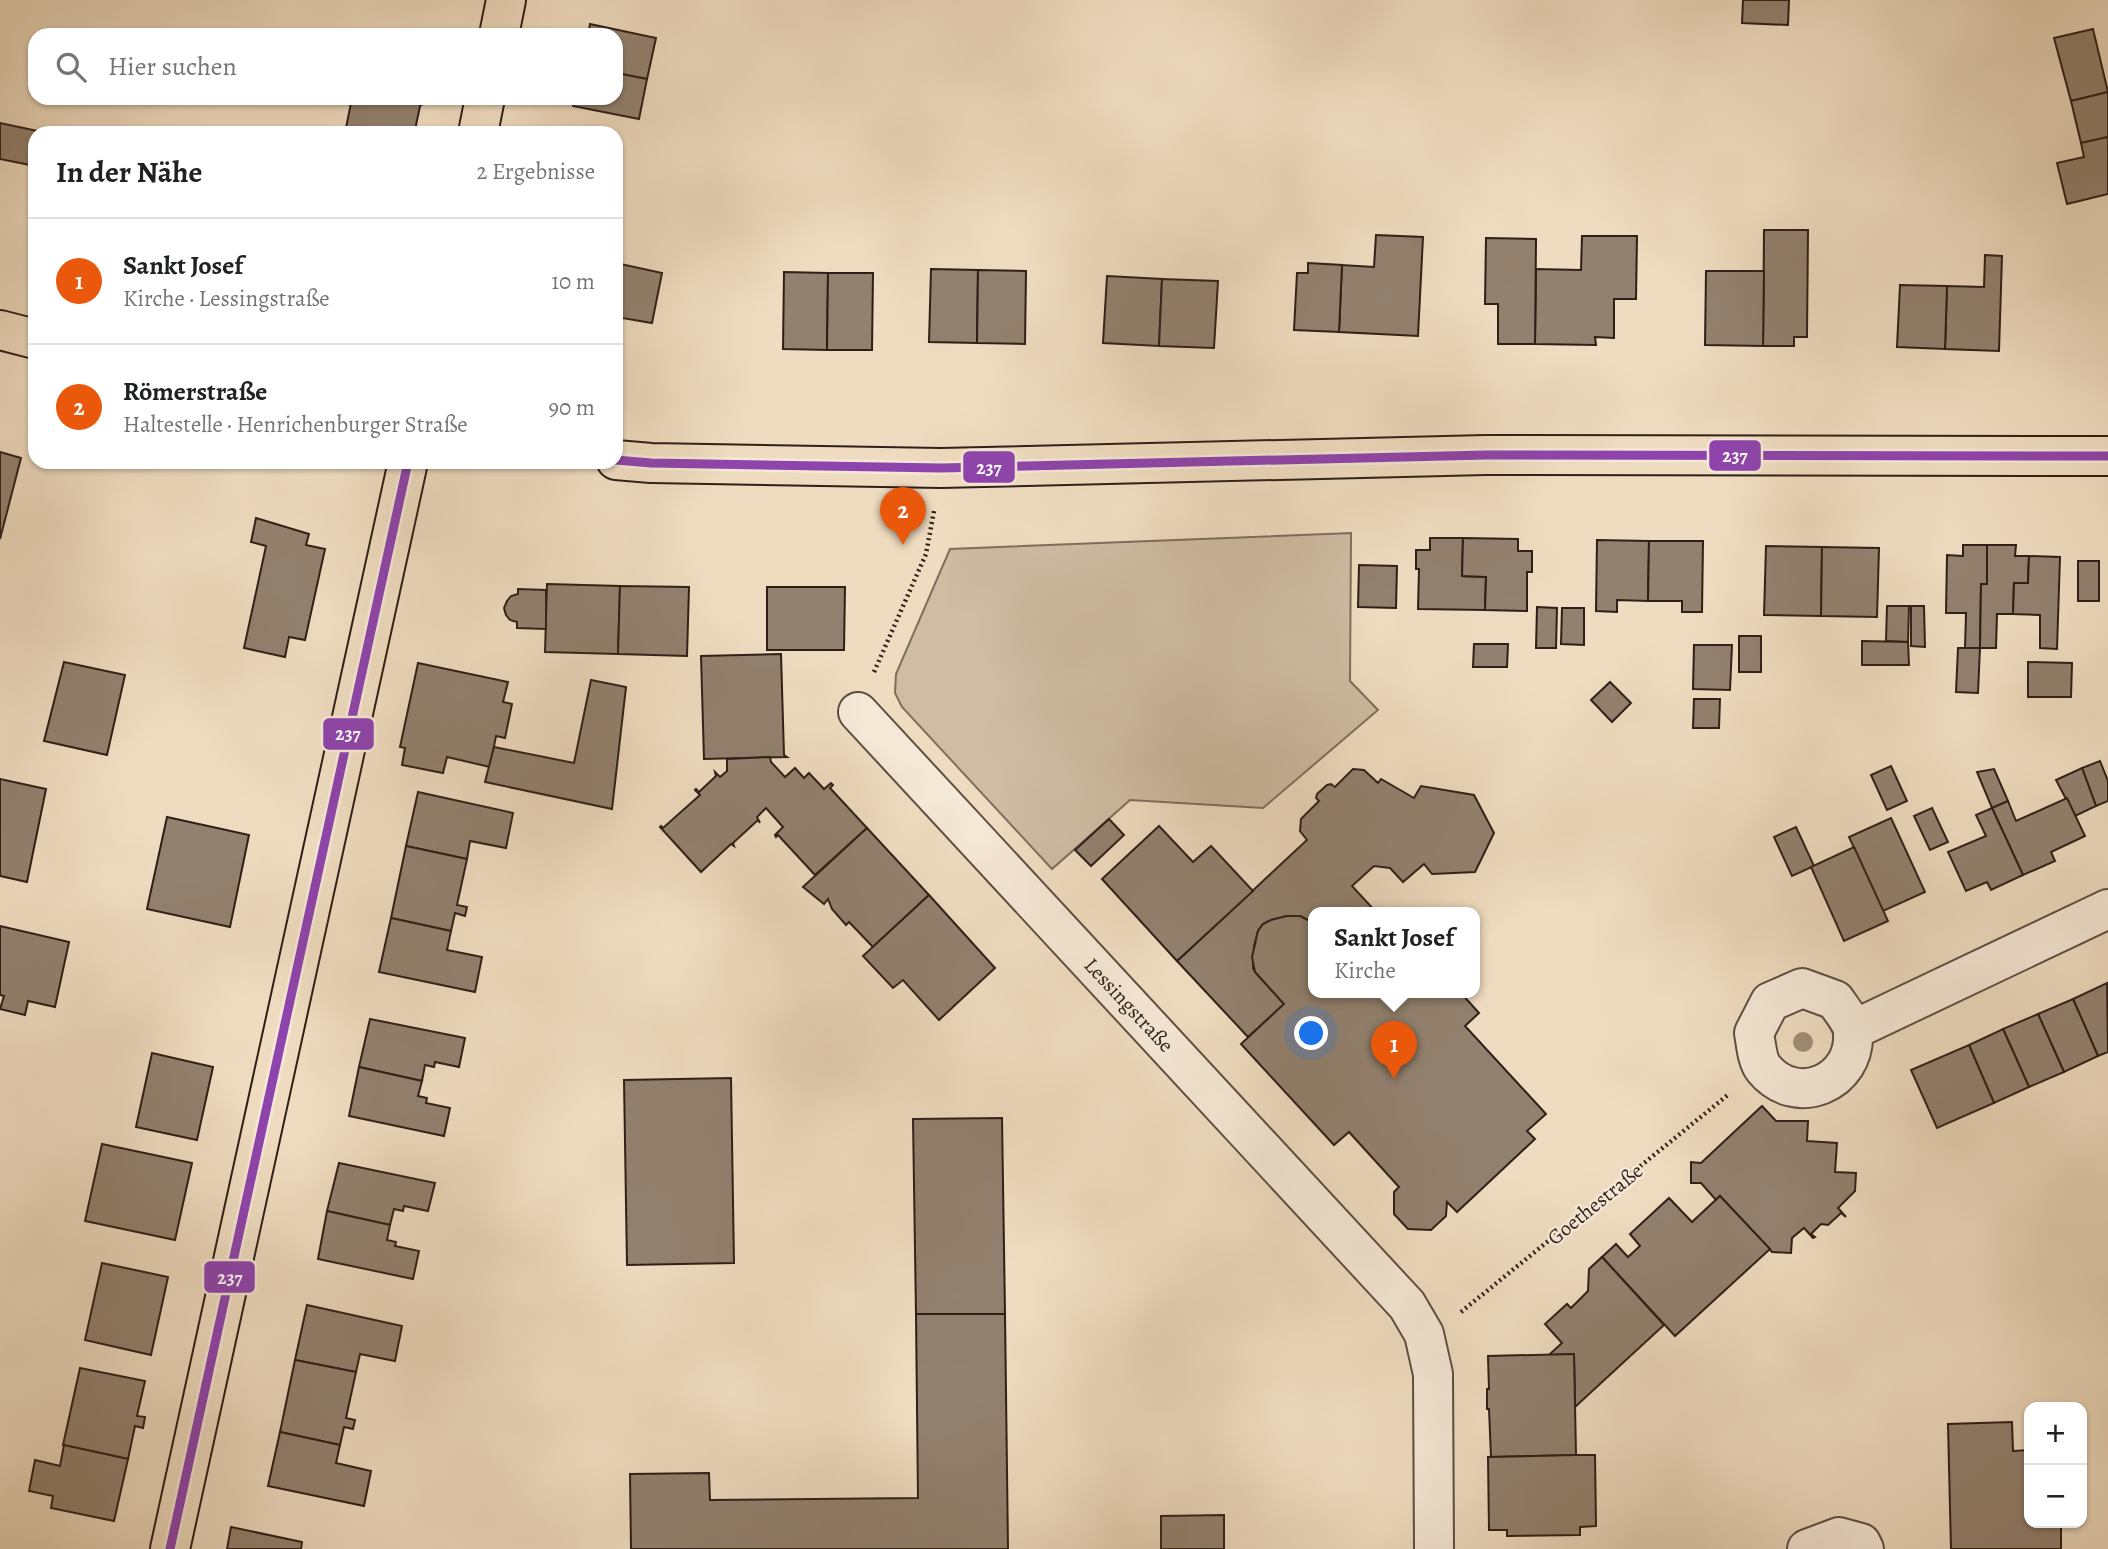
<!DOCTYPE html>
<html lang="de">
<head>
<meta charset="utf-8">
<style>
	body { margin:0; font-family:Alegreya,serif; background:#f2f2f2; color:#202124 }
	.controls { position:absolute; right:21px; bottom:21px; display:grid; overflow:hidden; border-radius:14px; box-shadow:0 2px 5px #0004 }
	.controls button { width:63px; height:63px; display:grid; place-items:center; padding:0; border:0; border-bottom:2px solid #e0e0e0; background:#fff; color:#202124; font:35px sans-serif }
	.you { position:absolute; left:1312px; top:1034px; width:24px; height:24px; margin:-18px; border:5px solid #fff; border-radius:50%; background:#1a73e8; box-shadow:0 0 0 10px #1a73e833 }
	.badge { display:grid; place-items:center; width:46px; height:46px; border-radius:50%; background:#ea580c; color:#fff; font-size:23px; font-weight:700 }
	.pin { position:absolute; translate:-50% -58px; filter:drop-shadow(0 2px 4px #0008) }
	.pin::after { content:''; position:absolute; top:37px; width:24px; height:21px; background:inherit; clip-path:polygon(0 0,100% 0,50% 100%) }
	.popup { position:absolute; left:1308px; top:907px; width:172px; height:91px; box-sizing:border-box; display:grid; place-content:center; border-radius:14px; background:#fff; filter:drop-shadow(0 2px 5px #0005); font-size:23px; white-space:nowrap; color:#757577 }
	.popup b { font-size:26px; color:#202124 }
	.popup::after { content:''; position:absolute; left:50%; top:100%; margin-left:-14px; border:14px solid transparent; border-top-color:#fff }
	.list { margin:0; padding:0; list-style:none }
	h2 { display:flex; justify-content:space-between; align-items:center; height:91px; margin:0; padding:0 28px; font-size:30px }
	h2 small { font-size:23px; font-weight:400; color:#757577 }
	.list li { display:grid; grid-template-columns:46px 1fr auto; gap:21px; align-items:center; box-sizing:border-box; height:126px; padding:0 28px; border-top:2px solid #e0e0e0 }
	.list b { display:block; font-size:26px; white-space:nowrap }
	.list p { margin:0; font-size:23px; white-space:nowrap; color:#757577 }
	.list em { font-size:23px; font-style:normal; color:#757577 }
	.icon { flex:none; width:38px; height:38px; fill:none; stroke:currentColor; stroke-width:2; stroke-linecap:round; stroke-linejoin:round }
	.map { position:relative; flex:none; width:2108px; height:1549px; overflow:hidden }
	.search { position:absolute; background:#fff; box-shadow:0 2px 5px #0004; left:28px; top:28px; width:595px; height:77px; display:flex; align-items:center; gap:18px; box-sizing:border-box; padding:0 24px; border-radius:21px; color:#757577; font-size:26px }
	.panel { position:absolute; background:#fff; box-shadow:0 2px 5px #0004; left:28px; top:126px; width:595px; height:343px; border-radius:21px }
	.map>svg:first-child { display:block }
</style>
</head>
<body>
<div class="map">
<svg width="2108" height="1549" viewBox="0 0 2108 1549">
	<rect width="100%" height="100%" fill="#efdcc0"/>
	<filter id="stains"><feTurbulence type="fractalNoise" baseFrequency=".00286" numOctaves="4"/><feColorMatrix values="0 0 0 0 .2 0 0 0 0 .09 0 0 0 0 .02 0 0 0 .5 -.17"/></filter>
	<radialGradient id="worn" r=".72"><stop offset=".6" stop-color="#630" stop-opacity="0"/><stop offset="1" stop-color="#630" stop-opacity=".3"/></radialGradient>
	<path fill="#cebca3" stroke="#7e6e5d" stroke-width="2" d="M1351 533 1350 681 1378 710 1263 808 1130 800 1052 869 902 707 895 693 896 674 950 549Z"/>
	<g fill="#92816f" stroke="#2e1f17" stroke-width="2">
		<path d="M1743 0H1789L1788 25 1742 23Z"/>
		<path d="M590 24 656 38 647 79 616 73V35H588Z"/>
		<path d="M2093 29 2108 92 2071 101 2054 38Z"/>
		<path d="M616 73 647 79 639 119 573 106 574 98H616Z"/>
		<path d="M2108 92V137L2081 143 2071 101Z"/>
		<path d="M338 98H396L423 104 420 106 415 130H417L416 133H345L351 103 337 100Z"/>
		<path d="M0 123 47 133H35V166L0 159Z"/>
		<path d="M2108 137V194L2067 204 2057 163 2084 157 2081 143Z"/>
		<path d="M1764 230H1808L1807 337H1794V346H1763Z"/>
		<path d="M1376 235 1423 237 1418 336 1339 332 1342 265 1374 267Z"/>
		<path d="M1582 236H1637L1636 299H1614V338L1595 337 1596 345 1535 344 1536 269 1581 270Z"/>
		<path d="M1486 238 1536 239 1535 344H1498V304H1485Z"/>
		<path d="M1985 255 2002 256 1999 351 1945 349 1947 286 1984 287Z"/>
		<path d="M616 263 662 273 652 323 616 317Z"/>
		<path d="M1308 263 1342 265 1339 332 1294 330 1297 273H1308Z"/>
		<path d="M931 269 978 270 977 343 929 342Z"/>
		<path d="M978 270 1026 271 1025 344 977 343Z"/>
		<path d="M1706 271H1764L1763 346 1705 345Z"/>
		<path d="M784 272 828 273 827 350 783 349Z"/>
		<path d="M828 273H873L872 350H827Z"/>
		<path d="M1107 276 1162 279 1159 346 1103 343Z"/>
		<path d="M1162 279 1218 281 1214 348 1159 346Z"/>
		<path d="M1900 285 1947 286 1945 349 1897 347Z"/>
		<path d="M0 452 21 458 0 539Z"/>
		<path d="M256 518 309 534 306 545 325 549 305 640 289 637 285 657 244 648 266 546 251 542Z"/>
		<path d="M1430 538H1463L1462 576 1486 577 1485 610 1418 609 1419 569H1416V550H1430Z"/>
		<path d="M1463 538 1518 539V551H1532V572H1527V611L1485 610 1486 577 1462 576Z"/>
		<path d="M1597 540 1649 541 1648 601 1617 600V612L1596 611Z"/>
		<path d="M1649 541H1703L1702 612H1682V601H1648Z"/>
		<path d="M1963 545H1987V584H1981L1980 648H1965L1966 613H1946L1947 555 1963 556Z"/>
		<path d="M1987 545H2016L2015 556H2029L2028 583H2014L2013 614H1997L1996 648H1980L1981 584H1987Z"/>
		<path d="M1766 546 1822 547 1821 616 1764 615Z"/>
		<path d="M1822 547 1879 548 1877 617 1821 616Z"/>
		<path d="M2029 556 2060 557 2057 649 2040 648V615L2013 614 2014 583H2028Z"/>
		<rect x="2078" y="561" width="21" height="40"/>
		<path d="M1359 565 1397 566 1396 608 1358 607Z"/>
		<path d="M547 584 620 586 618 654 545 652Z"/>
		<path d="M620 586 689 587 687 656 618 654Z"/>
		<path d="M767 587H845L844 650H767Z"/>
		<path d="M518 589 546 590V629L517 628V622L510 620 506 615 504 608 507 601 511 596 518 594Z"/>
		<path d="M1887 606H1909L1908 642 1886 641Z"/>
		<path d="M1911 606H1924L1925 647 1911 646Z"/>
		<path d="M1537 607 1557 608 1556 648H1536Z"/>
		<path d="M1562 608H1584V645L1561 644Z"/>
		<rect x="1739" y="636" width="22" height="36"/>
		<path d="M1862 641 1908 642 1909 665H1862Z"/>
		<path d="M1474 644H1508L1507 667H1473Z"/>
		<path d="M1694 645H1732L1730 690 1693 689Z"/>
		<path d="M1958 648H1980L1978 693 1956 692Z"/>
		<path d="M781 654 784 755 787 757 704 759 701 656Z"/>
		<path d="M64 662 125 675 107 755 44 741Z"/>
		<path d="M2028 662 2072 663 2071 697H2028Z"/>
		<path d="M418 663 508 682 503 702 512 704 505 738 496 736 490 767 447 757 443 773 402 765 405 748 400 747Z"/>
		<path d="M591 680 626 687 612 809 485 782 494 747 574 763Z"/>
		<path d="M1610 682 1631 703 1612 722 1591 700Z"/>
		<path d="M1694 699H1720L1719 728H1693Z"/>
		<path d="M770 757 771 762 785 777 795 768 804 778 809 773 824 789 831 783 833 785 830 788 867 828 815 875 778 835 776 837 775 835 783 827 766 808 757 817 760 823 758 820 733 843 734 846 731 844 701 872 660 827 661 826 663 828 700 795 695 790 696 789 699 792 716 776 715 772 720 777 727 771V759Z"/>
		<path d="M2100 761 2108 781V801L2096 806 2082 768Z"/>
		<path d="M1891 766 1907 801 1887 810 1871 775Z"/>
		<path d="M2082 768 2096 806 2075 816 2056 780Z"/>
		<path d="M1353 769 1364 770 1378 783 1381 779 1414 798 1421 786 1474 795 1494 833 1475 872 1432 874 1424 864 1403 882 1390 868 1374 866 1352 886 1377 913H1314V923L1300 916H1287L1271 920 1263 924 1258 931 1254 946 1253 968 1255 972 1284 1004 1248 1037 1177 961 1307 840 1300 831 1301 819 1319 801 1316 798 1317 794 1327 785 1331 784 1335 787Z"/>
		<path d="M1994 769 2008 801 1992 808 1977 772Z"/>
		<path d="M0 779 46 789 27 882 0 876Z"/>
		<path d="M418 792 513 813 506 848 470 841 467 859 406 846Z"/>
		<path d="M2067 798 2085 836 2051 852 2055 861 2023 875 1992 808 2008 801 2016 821Z"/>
		<path d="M1932 808 1948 842 1930 850 1914 816Z"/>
		<path d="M1992 808 2023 875 1991 890 1987 882 1966 891 1948 852 1986 836 1976 815Z"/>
		<path d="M167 817 249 835 230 927 147 909Z"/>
		<path d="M1891 818 1925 892 1883 911 1849 837Z"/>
		<path d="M1109 819 1124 835 1091 866 1075 850Z"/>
		<path d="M1159 826 1193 862 1211 846 1253 891 1177 961 1102 879Z"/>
		<path d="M1796 827 1814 866 1792 876 1774 837Z"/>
		<path d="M867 828 929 895 873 947 849 922 846 925 832 909 828 899 824 904 803 887Z"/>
		<path d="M406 846 467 859 457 905 467 907 465 916 455 913 451 931 391 918Z"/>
		<path d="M1854 847 1888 921 1844 941 1811 867Z"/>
		<path d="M929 895 995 968 939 1020 903 980 893 988 863 956Z"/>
		<path d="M1287 916H1300L1314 923V993H1461L1479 1013 1465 1026 1546 1114 1527 1131 1535 1139 1457 1212 1447 1202 1446 1216 1431 1230 1408 1229 1394 1214V1192L1399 1187 1349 1132 1334 1145 1241 1044 1284 1004 1255 972 1252 957 1258 931 1263 924 1271 920Z"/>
		<path d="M391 918 451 931 447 950 482 957 475 992 379 972Z"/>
		<path d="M0 926 69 942 55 1007 28 1001 25 1015 0 1009 4 996 0 995Z"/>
		<path d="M2107 983 2108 1052 2098 1056 2073 999Z"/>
		<path d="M2073 999 2098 1056 2064 1072 2038 1014Z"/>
		<path d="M2038 1014 2064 1072 2029 1087 2003 1029Z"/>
		<path d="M370 1019 465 1038 459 1067 435 1062 434 1067 425 1065 422 1081 359 1067Z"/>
		<path d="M2003 1029 2029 1087 1994 1103 1969 1045Z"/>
		<path d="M1969 1045 1994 1103 1937 1128 1911 1070Z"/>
		<path d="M152 1053 213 1067 197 1140 136 1127Z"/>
		<path d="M359 1067 422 1081 418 1096 427 1098 426 1103 450 1108 444 1136 349 1116Z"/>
		<path d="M731 1078 734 1263 627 1265 624 1080Z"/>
		<path d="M1762 1106 1776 1121H1808L1807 1141 1837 1143 1835 1172 1856 1173 1855 1191 1838 1208 1846 1217 1841 1213 1828 1225 1821 1224 1811 1234 1815 1237 1813 1238 1804 1228 1792 1238 1791 1253 1772 1252 1720 1196 1716 1200 1701 1183H1691V1162L1701 1163Z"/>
		<path d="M1002 1118 1005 1314H916L913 1119Z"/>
		<path d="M102 1144 192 1163 175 1240 85 1221Z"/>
		<path d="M339 1163 435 1183 428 1211 404 1206 403 1211 394 1209 390 1225 327 1211Z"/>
		<path d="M1720 1196 1770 1249 1675 1336 1602 1257 1616 1244 1628 1257 1640 1246 1630 1234 1669 1198 1692 1222Z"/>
		<path d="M327 1211 390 1225 387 1240 396 1242 395 1246 419 1251 413 1279 318 1259Z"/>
		<path d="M1602 1257 1664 1325 1575 1407 1574 1354 1549 1355 1562 1343 1545 1324 1567 1304 1571 1308 1588 1291 1589 1269Z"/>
		<path d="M102 1263 168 1277 151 1355 85 1340Z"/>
		<path d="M307 1305 402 1326 395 1361 360 1354 356 1372 295 1360Z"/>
		<path d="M916 1314H1005L1008 1549H631L630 1474 709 1473 710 1500 918 1498Z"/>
		<path d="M1574 1354 1576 1455 1491 1457 1489 1409H1487V1389H1489L1488 1356Z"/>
		<path d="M295 1360 356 1372 346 1418 355 1420 353 1429 344 1427 340 1445 280 1432Z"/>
		<path d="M80 1368 145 1381 137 1416 145 1417 143 1428 135 1426 128 1459 63 1445Z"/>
		<path d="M2012 1422 2013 1451 2029 1450V1523H2061V1549H1951L1948 1424Z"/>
		<path d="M280 1432 340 1445 336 1463 371 1471 364 1506 268 1486Z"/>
		<path d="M64 1445 128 1459 114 1521 51 1508 53 1496 29 1491 35 1460 60 1466Z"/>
		<path d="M1576 1455H1595L1596 1526 1580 1527V1535L1507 1536V1530H1489L1488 1457Z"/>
		<path d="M1224 1515V1549H1161V1516Z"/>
		<path d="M231 1527 302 1542 301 1549H227Z"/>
	</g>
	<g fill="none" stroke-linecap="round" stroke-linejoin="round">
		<defs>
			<g id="minor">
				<path d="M858 712 1407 1305 1424 1334 1433 1374 1434 1549"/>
				<path d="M1802 988 1835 1000C1841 1009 1853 1023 1853 1033 1856 1083 1796 1108 1764 1069 1757 1061 1756 1043 1754 1033L1770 1002Z"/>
				<path d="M1853 1030 2108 909"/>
				<path d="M1807 1549 1839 1537 1861 1543 1864 1549"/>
			</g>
			<g id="major">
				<path d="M499 35 506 0"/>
				<path d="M478 133 485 98"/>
				<path d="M0 330 35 339"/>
				<path d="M616 460 651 463 941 468 1486 455 2108 456"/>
				<path d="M170 1549 408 462"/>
			</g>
		</defs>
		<use href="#minor" stroke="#5e4e41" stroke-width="42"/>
		<use href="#major" stroke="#2e1f17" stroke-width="42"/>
		<g stroke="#2e1f17" stroke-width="4.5" stroke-dasharray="2 3.5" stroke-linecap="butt">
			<path d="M874 672 926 554 934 511"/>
			<path d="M1461 1312 1729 1094"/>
		</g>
		<use href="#minor" stroke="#f5e8d6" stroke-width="38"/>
		<use href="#major" stroke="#efdcc0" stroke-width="38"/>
		<defs>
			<g id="bus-1">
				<path d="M616 460 651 463 941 468 1486 455 2108 456"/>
				<path d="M170 1549 408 462"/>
			</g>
		</defs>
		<use href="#bus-1" stroke="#f5e8d6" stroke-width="14"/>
		<use href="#bus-1" stroke="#8e44ad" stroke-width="9"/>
	</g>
	<circle fill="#9f8e7a" cx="1803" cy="1042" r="10"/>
	<g text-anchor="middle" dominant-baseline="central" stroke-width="5" stroke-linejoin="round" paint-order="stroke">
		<g font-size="21" fill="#2e1f17" stroke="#f5e8d6">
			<text transform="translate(1129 1005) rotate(47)">Lessingstraße</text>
			<text transform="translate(1595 1204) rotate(-39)">Goethestraße</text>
		</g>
	</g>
	<g stroke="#f5e8d6" stroke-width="2.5">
		<rect x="1708" y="439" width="54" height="33" rx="7" fill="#8e44ad"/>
		<rect x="962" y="450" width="54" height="34" rx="7" fill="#8e44ad"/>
		<rect x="322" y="717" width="53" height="34" rx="7" fill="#8e44ad"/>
		<rect x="203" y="1260" width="53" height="34" rx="7" fill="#8e44ad"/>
	</g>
	<g font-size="19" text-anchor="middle" font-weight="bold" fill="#fff">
		<text x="1735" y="462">237</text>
		<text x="989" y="474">237</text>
		<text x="348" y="740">237</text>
		<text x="230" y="1284">237</text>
	</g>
	<rect width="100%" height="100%" filter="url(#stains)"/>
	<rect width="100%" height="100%" fill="url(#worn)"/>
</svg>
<div class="controls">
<button>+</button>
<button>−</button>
</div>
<div class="you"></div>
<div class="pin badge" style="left:1394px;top:1079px">1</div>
<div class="popup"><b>Sankt Josef</b>Kirche</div>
<div class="pin badge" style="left:903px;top:545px">2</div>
<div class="search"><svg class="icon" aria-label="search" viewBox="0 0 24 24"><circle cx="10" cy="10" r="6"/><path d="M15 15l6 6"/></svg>Hier suchen</div>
<section class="panel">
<h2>In der Nähe<small>2 Ergebnisse</small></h2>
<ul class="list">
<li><span class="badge">1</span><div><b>Sankt Josef</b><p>Kirche · Lessingstraße</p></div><em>10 m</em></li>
<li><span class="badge">2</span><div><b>Römerstraße</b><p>Haltestelle · Henrichenburger Straße</p></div><em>90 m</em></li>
</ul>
</section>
</div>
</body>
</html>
